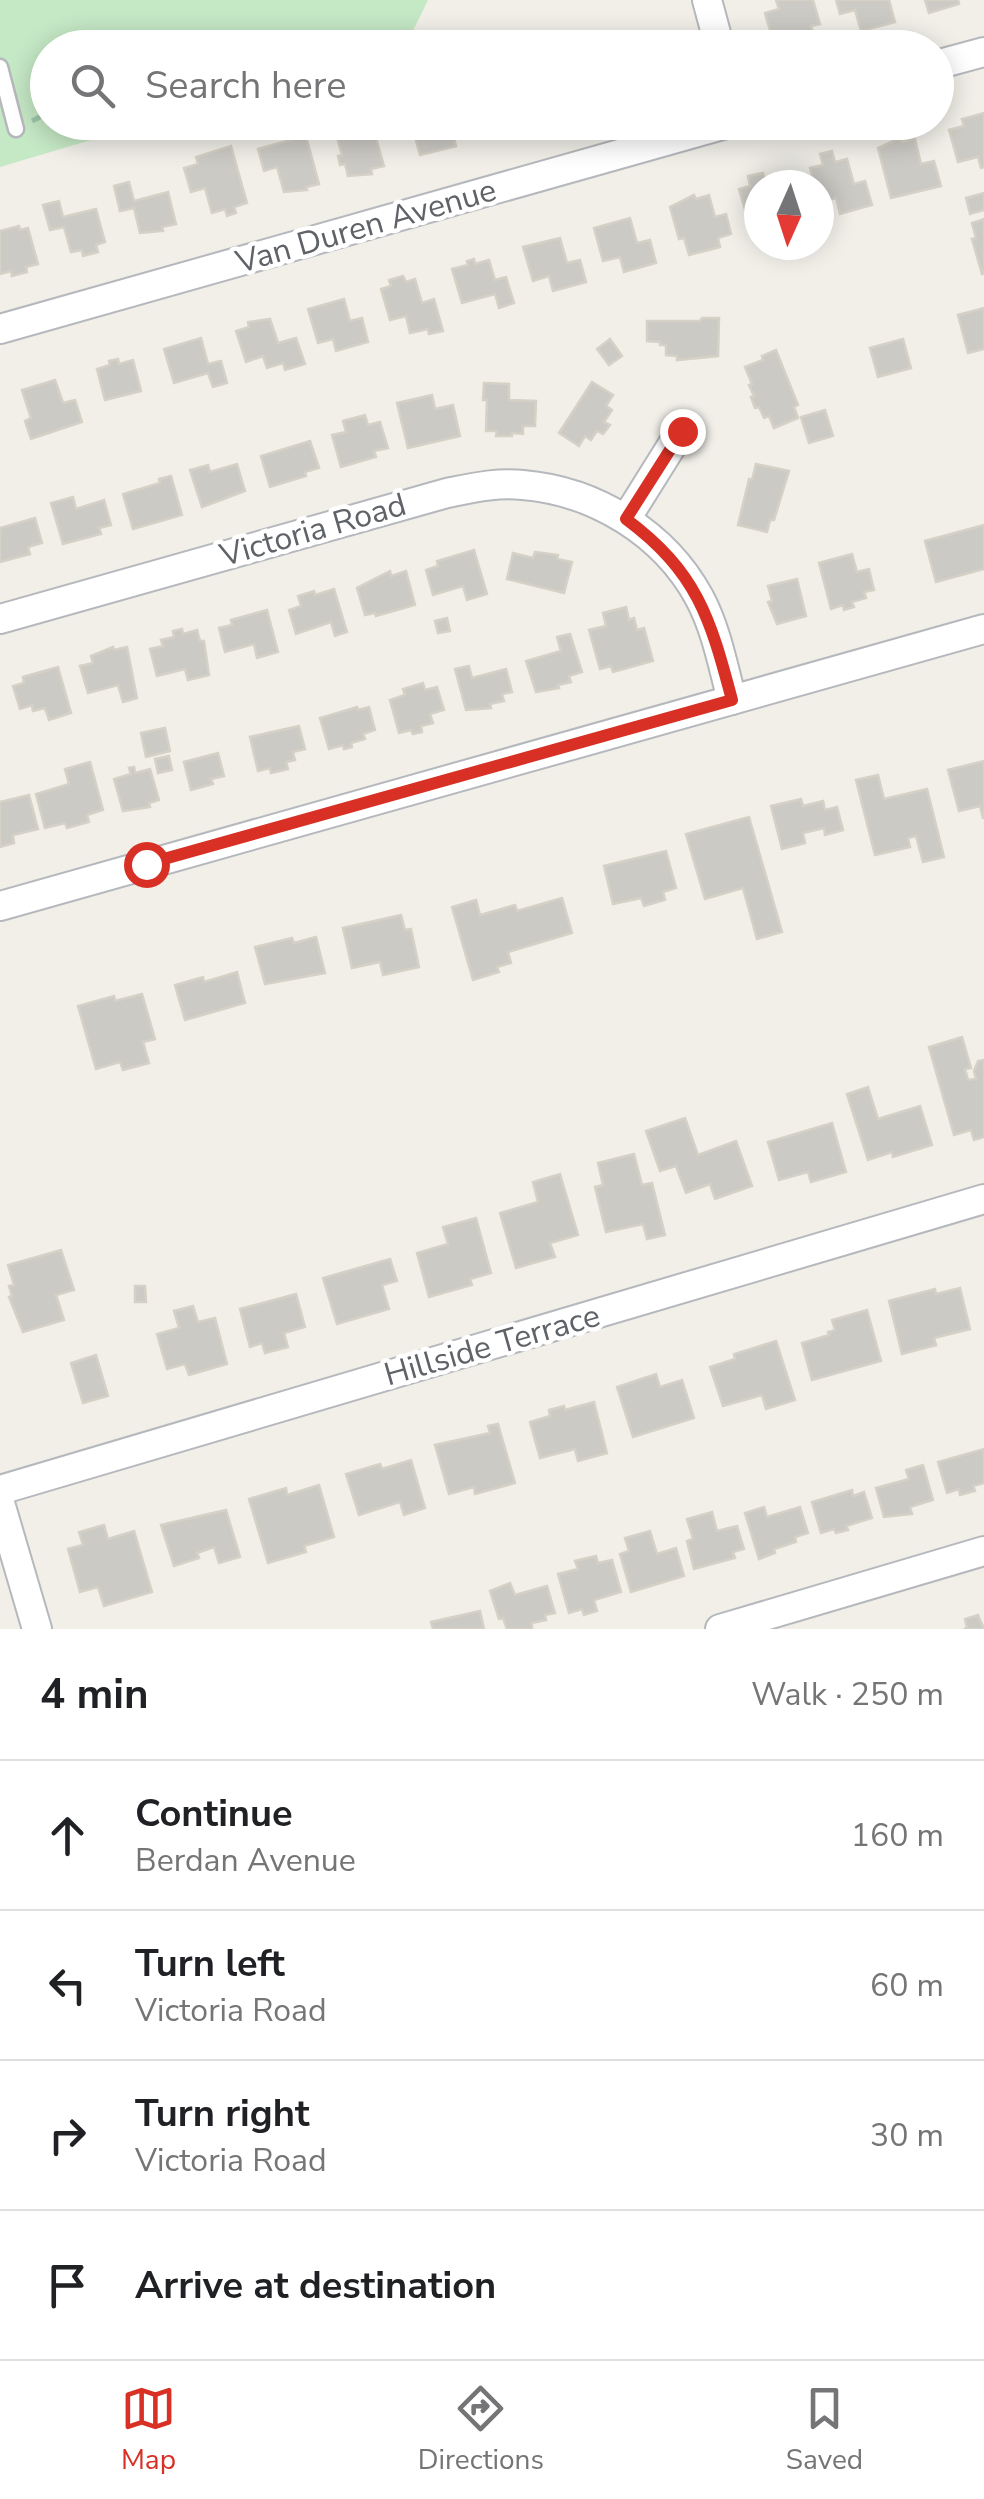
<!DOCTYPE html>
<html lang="en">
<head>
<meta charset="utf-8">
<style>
	body { margin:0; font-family:"Nunito Sans",sans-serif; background:#f2f2f2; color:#202124 }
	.compass { position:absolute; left:744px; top:170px; width:90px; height:90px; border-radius:50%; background:#fff; box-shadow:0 5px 25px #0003; rotate:183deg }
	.stop { position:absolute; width:30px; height:30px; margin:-22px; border:8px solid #d93025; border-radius:50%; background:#fff }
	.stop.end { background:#d93025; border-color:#fff; box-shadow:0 2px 10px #0008 }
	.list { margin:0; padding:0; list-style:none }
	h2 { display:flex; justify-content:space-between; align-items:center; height:130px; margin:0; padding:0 40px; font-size:42px }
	h2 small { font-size:32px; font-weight:400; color:#757577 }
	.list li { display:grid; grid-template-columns:65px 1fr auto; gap:30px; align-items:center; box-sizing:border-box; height:150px; padding:0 40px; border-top:2px solid #e0e0e0 }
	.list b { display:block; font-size:38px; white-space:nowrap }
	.list p { margin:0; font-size:32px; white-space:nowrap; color:#757577 }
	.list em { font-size:32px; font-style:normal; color:#757577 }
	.icon { flex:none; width:55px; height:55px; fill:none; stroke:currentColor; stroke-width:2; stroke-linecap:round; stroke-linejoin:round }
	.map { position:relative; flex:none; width:984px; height:1629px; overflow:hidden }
	.search { position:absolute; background:#fff; box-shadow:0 5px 25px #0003; left:30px; right:30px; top:30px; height:110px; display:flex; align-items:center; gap:25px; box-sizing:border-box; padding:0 35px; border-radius:55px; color:#757577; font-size:38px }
	.sheet { height:730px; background:#fff }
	nav { display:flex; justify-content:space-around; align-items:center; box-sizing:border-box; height:140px; border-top:2px solid #e0e0e0; background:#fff; font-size:28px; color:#757577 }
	nav a { display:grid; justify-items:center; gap:5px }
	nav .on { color:#d93025 }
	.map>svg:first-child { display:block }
</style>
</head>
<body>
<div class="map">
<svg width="984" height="1629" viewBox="0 0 984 1629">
	<rect width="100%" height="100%" fill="#f1efe8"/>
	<path fill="#c5e8c5" d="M0 0H428L406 45 399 47 48 48V122L148 123 0 167Z"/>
	<g fill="#cccac5" stroke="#d6d1c6" stroke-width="2.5">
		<path d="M776 0H813L820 24 811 26 816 45 775 48 765 13 779 9Z"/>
		<path d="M836 0H889L895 22 861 31 855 10 840 14Z"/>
		<path d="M925 0H958L959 4 929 13Z"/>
		<path d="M984 113V167L981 168 978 157 958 162 949 130 964 126 962 119Z"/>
		<path d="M348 122H388L391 134 376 138 384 166 371 169 372 174 348 176 345 164 340 165 338 156 342 155 334 126Z"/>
		<path d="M411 122H450L456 146 420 155Z"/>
		<path d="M487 122H524L525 127 491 137Z"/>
		<path d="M306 136 319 184 306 187 307 190 284 192 277 167 264 171 258 149Z"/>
		<path d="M900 138 902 142 915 139 921 164 934 161 941 186 891 198 878 148Z"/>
		<path d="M231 146 247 203 234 207 236 213 227 216 225 209 212 213 205 188 191 192 184 168 198 164 196 157Z"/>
		<path d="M832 151 835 162 847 159 854 184 865 181 872 205 840 214 836 198 819 202V185H815L810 168 823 165 820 154Z"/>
		<path d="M763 173 765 181 777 178 779 185H759V220L749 223 739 189 750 186 748 176Z"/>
		<path d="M129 182 134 201 168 192 176 224 162 227 163 231 140 233 134 208 120 211 114 186Z"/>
		<path d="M984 193V210L970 214 966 198Z"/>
		<path d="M694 195 696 199 709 195 715 217 726 214 731 234 718 238 720 247 689 255 684 238 679 239 670 207Z"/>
		<path d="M59 201 63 217 96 209 105 242 96 245 98 252 83 256 82 250 71 252 64 227 50 230 43 205Z"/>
		<path d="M630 218 637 243 650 240 656 263 624 272 620 257 603 261 594 228Z"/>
		<path d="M984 219V273L982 274 972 239 976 238 972 223Z"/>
		<path d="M19 226 20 230 28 228 38 264 26 267 27 272 12 276 11 271 0 274V231Z"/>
		<path d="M560 238 567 263 580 260 586 282 553 291 549 276 533 281 523 247Z"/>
		<path d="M474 259 475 264 489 260 495 280 506 277 514 303 499 308 495 294 462 303 452 269 468 265 467 261Z"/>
		<path d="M403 276 406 282 415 279 422 303 434 299 443 331 429 334 428 329 410 333 406 316 390 320 381 289 391 286 389 280Z"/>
		<path d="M344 299 350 321 362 318 368 342 336 351 333 339 318 343 308 309Z"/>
		<path d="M984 308V349L968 353 958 315Z"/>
		<path d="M702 318H719L718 356 677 360V356L666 355V345H660V342L647 341V321H700Z"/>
		<path d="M270 319 278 343 296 338 305 364 285 370 283 363 267 368 263 356 246 362 236 331 249 327 248 322Z"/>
		<path d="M201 338 208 364 221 361 227 383 213 387 208 373 174 383 164 349Z"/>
		<path d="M610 339 622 356 609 365 597 349Z"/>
		<path d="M903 339 911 368 878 377 870 348Z"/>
		<path d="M776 350 798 405 794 407 798 418 774 428 769 416 764 418 759 407 755 408 751 397 754 396 749 385 752 384 745 367 763 360 762 356Z"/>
		<path d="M118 359 119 364 133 360 141 391 105 400 97 369 110 365 109 361Z"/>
		<path d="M55 380 63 403 75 400 82 422 31 439 25 421 31 418 22 390Z"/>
		<path d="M592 382 613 395 606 406 612 410 604 422 610 425 603 434 597 431 591 440 585 436 579 446 559 433Z"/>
		<path d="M484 383 509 384V400L536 401 535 426H523V434L512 433V436H496L497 431H486L487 400H483Z"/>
		<path d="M432 395 435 409 453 405 460 436 408 448 397 403Z"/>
		<path d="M825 410 833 436 809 443 801 417Z"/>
		<path d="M365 415 368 425 380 422 388 448 374 451 376 457 341 467 332 435 346 432 343 421Z"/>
		<path d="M310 441 319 468 305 472 306 476 270 487 261 456Z"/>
		<path d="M237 464 245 491 202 507 190 470 208 465 210 472Z"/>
		<path d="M756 464 789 471 774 520H770L767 532 738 525 749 479 752 480Z"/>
		<path d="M171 476 182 515 133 529 123 494 160 483 159 479Z"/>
		<path d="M73 497 76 509 104 500 111 525 99 528 101 534 63 544 51 503Z"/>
		<path d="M35 518 42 543 28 547 30 554 0 562V528Z"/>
		<path d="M984 525V569L936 582 925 541Z"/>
		<path d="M474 550 487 594 467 600 463 586 433 595 426 570 438 566 437 561Z"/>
		<path d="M535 552 558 555 557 559 572 562 564 593 507 579 513 553 533 558Z"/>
		<path d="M852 554 857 572 869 569 874 590 864 592 866 598 852 602 854 607 844 610 843 605 831 609 819 563Z"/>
		<path d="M390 571 391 576 406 571 415 605 376 616 375 613 365 615 357 588Z"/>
		<path d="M797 579 806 616 777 624 768 602 772 601 768 586Z"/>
		<path d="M334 589 347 632 335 636 331 622 296 634 289 610 301 606 298 596 314 591 315 595Z"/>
		<path d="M626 607 629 620 634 618 637 630 644 628 653 661 613 672 611 666 600 669 589 630 606 626 603 613Z"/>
		<path d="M267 610 278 652 257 658 254 644 225 652 219 628 232 625 231 620Z"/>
		<path d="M447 618 450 631 438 633 435 621Z"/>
		<path d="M182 629 183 634 197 630 200 641H204L209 675 188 680 185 669 157 676 150 649 163 646 161 640 174 637 173 631Z"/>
		<path d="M570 634 582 672 569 676 571 682 558 685 559 688 536 692 526 661 561 651 557 637Z"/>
		<path d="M113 647 114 650 127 647 137 698 123 702 118 685 88 693 80 666 93 663 91 656Z"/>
		<path d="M469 666 472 678 506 669 512 692 502 694 504 701 490 704 491 708 466 710 455 669Z"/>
		<path d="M58 667 71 713 49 720 45 708 33 711 32 705 20 709 13 686 24 683 23 677Z"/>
		<path d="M423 683 425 690 437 687 444 710 430 714 433 723 421 726 422 732 413 734 411 730 399 733 390 700 405 695 403 689Z"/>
		<path d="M357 707 358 710 369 707 375 730 363 734 365 739 351 743 352 747 344 749 343 745 329 749 320 718Z"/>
		<path d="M299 726 305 749 293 752 295 760 286 762 288 769 271 773 270 768 258 771 250 737Z"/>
		<path d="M165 728 170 751 146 757 141 733Z"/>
		<path d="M218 753 224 776 211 779 213 784 191 790 184 762Z"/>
		<path d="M169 756 172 770 158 773 155 759Z"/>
		<path d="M984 761V818H983L980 806 959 811 948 770Z"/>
		<path d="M90 762 103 810 87 815 89 822 67 828 65 823 45 828 36 794 69 784 65 769Z"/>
		<path d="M134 767 135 773 150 769 159 800 149 803 150 807 123 811 114 779 131 774 129 768Z"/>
		<path d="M878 775 884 799 927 789 944 857 923 862 916 836 908 838 910 847 875 855 856 780Z"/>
		<path d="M29 795 38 829 13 835 14 843 0 847V802Z"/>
		<path d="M801 799 803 806 823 801 825 810 837 807 843 830 825 835 824 828 803 833 805 843 782 849 771 806Z"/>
		<path d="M749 817 782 932 757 939 743 888 705 899 686 834Z"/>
		<path d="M666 851 676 888 663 892 665 900 644 906 641 898 613 904 604 866Z"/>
		<path d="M562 898 572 933 508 952 511 963 497 967 499 972 473 980 452 907 476 900 480 915 515 905 517 911Z"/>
		<path d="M401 915 405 930 411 929 419 967 383 975 380 962 352 968 343 928Z"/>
		<path d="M316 937 325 973 265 984 255 947 292 938 294 943Z"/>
		<path d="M237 972 245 1003 185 1020 175 985 203 977 204 982Z"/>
		<path d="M142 994 155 1039 143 1042 149 1063 123 1070 120 1062 96 1069 78 1006 114 996 115 1001Z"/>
		<path d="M962 1037 971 1068 965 1069 968 1080 976 1079 974 1071 978 1061 984 1060V1137L974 1140 971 1130 954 1135 929 1047Z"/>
		<path d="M868 1087 878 1119 920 1106 932 1145 893 1157 892 1152 868 1160 847 1094Z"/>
		<path d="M685 1118 698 1155 736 1141 752 1186 715 1199 710 1184 686 1193 676 1166 660 1171 646 1131Z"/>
		<path d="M832 1123 846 1172 811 1182 808 1172 779 1180 768 1142Z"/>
		<path d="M634 1154 642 1185 652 1183 665 1235 647 1239 643 1224 606 1232 595 1187 603 1185 598 1163Z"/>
		<path d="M560 1174 578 1235 550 1243 555 1257 516 1268 500 1213 538 1202 533 1182Z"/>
		<path d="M476 1218 491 1273 470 1279 472 1285 429 1297 417 1253 448 1244 443 1227Z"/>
		<path d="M61 1250 74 1290 56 1295 64 1320 23 1332 9 1297 12 1296 9 1286 14 1285 8 1265Z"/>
		<path d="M390 1259 397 1281 382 1285 389 1309 337 1324 323 1278Z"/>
		<path d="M135 1286H145L146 1302H135Z"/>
		<path d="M960 1288 970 1329 934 1338 936 1345 902 1354 889 1301 935 1289 936 1294Z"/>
		<path d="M296 1294 305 1327 284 1333 288 1347 265 1353 262 1343 250 1347 240 1309Z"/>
		<path d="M193 1306 198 1322 215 1318 227 1364 189 1375 185 1364 167 1369 157 1334 179 1328 174 1311Z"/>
		<path d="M867 1310 881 1361 812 1380 802 1343 829 1335 828 1332 835 1330 832 1320Z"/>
		<path d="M776 1341 795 1400 766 1409 762 1395 723 1406 710 1367 735 1359 734 1354Z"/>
		<path d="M96 1355 108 1396 83 1403 71 1363Z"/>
		<path d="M656 1374 660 1387 682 1380 694 1418 633 1437 617 1387Z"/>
		<path d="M594 1402 607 1453 578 1461 575 1449 540 1458 530 1422 550 1416 549 1410 564 1406 565 1410Z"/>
		<path d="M498 1424 515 1483 475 1494 474 1487 449 1494 435 1445 490 1433 488 1426Z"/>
		<path d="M984 1449V1483L973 1486 975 1491 960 1495 959 1489 947 1493 938 1462Z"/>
		<path d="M411 1460 425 1508 404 1515 400 1502 359 1515 346 1474 380 1464 382 1469Z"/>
		<path d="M923 1465 933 1500 910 1507 912 1514 884 1517 876 1488 909 1479 906 1470Z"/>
		<path d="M319 1485 334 1537 304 1546 306 1552 268 1563 249 1499 286 1488 287 1495Z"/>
		<path d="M852 1490 853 1496 864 1492 872 1518 846 1526 848 1530 836 1533 834 1529 821 1533 812 1502Z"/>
		<path d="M764 1507 767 1517 800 1507 808 1533 795 1537 796 1542 774 1549 775 1553 759 1559 745 1513Z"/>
		<path d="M226 1510 240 1557 219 1563 214 1547 197 1553 199 1558 174 1566 161 1525Z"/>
		<path d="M712 1512 717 1531 737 1526 744 1549 733 1552 735 1558 694 1569 687 1541 693 1539 687 1519Z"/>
		<path d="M104 1525 108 1539 134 1531 152 1592 104 1606 98 1587 80 1592 68 1549 83 1545 79 1532Z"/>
		<path d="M650 1531 657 1554 676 1548 684 1576 631 1592 620 1554 629 1551 625 1538Z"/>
		<path d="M596 1556 598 1563 612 1560 621 1592 594 1600 597 1611 584 1615 582 1609 569 1613 558 1574 578 1569 575 1561Z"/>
		<path d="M510 1583 515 1595 547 1586 555 1613 545 1615 546 1620 532 1623V1629H507L503 1618 499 1619 490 1591Z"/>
		<path d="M480 1611 484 1629H433L431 1622Z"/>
		<path d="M978 1615 984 1629H964L967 1628 965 1619Z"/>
	</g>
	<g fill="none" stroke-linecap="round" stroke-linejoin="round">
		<defs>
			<path id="service" d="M0 67 16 129"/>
			<g id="minor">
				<path d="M707 0 720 48"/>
				<path d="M936 65 984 52"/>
				<path d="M0 329 733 122"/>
				<path d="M626 519 681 431"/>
				<path d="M0 619 447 493C472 488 497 482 523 485 595 491 664 533 699 597 716 628 723 666 732 700"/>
				<path d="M0 906 984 629"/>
				<path d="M0 1490 984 1199"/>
				<path d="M0 1503 37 1629"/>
				<path d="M720 1629 984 1551"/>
			</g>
		</defs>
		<use href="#service" stroke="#b5b8bc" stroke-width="19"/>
		<use href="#minor" stroke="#b5b8bc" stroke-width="32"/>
		<path stroke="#9cc7a9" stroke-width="5" stroke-dasharray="10 5" stroke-linecap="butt" d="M32 121 48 113"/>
		<use href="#service" stroke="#fff" stroke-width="14"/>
		<use href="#minor" stroke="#fff" stroke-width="28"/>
	</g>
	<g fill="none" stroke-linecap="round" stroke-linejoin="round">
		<path stroke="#d93025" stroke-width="12" d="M146 864 732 700C710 617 697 572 626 519L682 431"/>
	</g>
	<g text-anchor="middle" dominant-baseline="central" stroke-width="9" stroke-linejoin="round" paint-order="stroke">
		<g font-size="32" fill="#5f6368" stroke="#fff">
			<text transform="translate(366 226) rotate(-16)">Van Duren Avenue</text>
			<text transform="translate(313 530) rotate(-16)">Victoria Road</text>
			<text transform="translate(492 1345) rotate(-16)">Hillside Terrace</text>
		</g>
	</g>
</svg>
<svg class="compass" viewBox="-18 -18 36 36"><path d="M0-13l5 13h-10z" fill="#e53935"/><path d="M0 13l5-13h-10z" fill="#757577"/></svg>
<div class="stop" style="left:146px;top:864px"></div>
<div class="stop end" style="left:682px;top:431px"></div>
<div class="search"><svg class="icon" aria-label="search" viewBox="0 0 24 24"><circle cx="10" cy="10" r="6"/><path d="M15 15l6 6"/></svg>Search here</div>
</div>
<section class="sheet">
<h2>4 min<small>Walk · 250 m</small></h2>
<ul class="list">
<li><svg class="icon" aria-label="ahead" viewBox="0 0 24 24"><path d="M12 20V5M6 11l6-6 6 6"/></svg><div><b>Continue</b><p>Berdan Avenue</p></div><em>160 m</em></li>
<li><svg class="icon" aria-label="left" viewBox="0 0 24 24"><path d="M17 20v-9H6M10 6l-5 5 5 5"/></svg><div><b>Turn left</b><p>Victoria Road</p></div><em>60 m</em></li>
<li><svg class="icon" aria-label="right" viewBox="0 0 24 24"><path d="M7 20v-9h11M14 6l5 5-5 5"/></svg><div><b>Turn right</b><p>Victoria Road</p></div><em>30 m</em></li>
<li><svg class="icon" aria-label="arrive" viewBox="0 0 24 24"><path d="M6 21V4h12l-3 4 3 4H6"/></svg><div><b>Arrive at destination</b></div></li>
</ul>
</section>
<nav>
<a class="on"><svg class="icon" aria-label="map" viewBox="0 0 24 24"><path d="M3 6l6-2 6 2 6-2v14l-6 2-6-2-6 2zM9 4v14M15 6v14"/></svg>Map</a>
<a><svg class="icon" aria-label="directions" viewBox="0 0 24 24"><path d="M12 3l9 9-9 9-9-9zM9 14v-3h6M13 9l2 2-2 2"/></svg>Directions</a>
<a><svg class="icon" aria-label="saved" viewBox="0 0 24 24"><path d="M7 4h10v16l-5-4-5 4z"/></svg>Saved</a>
</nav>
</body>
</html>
